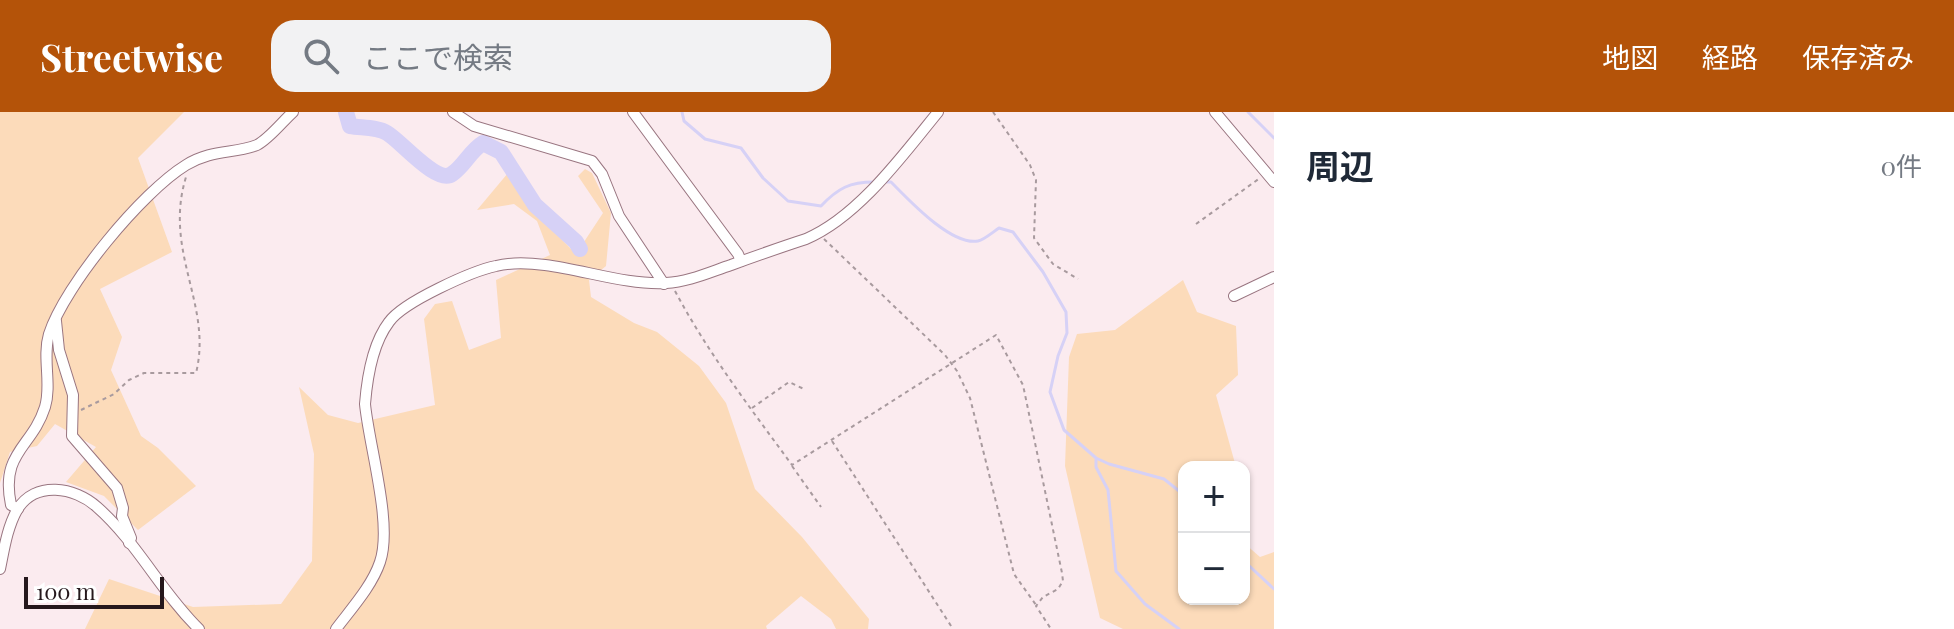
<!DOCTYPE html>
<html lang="ja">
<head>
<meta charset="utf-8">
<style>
	body { margin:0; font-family:"Playfair Display","Noto Sans JP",serif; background:#f2f2f3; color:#1f2937 }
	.controls { position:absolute; right:24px; bottom:24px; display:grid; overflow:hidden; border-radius:16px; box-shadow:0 2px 6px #0004 }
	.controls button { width:72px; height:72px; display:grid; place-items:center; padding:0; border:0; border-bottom:2px solid #e0e1e3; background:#fff; color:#1f2937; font:40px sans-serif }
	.scale { position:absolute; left:24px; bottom:20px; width:140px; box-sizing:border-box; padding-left:8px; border:4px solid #25181c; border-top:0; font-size:22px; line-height:28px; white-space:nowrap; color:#25181c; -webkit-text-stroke:6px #fff; paint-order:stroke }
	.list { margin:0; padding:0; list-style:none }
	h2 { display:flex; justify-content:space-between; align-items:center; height:104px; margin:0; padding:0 32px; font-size:34px }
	h2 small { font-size:26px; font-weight:400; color:#747a83 }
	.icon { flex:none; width:44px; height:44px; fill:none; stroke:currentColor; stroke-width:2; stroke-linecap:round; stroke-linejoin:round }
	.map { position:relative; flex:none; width:1274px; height:517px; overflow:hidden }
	header { display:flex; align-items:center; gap:48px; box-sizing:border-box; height:112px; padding:0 40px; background:#b45309; color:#fff }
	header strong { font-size:38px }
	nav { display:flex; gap:44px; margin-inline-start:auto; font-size:28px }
	.search { width:560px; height:72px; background:#f2f2f3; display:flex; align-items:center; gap:20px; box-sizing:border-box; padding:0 28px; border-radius:24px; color:#747a83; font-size:30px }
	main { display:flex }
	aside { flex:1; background:#fff }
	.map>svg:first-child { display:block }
</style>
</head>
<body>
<header>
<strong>Streetwise</strong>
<div class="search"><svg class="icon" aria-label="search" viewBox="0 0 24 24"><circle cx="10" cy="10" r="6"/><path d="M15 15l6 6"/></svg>ここで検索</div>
<nav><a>地図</a><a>経路</a><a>保存済み</a></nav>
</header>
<main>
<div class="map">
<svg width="1274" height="517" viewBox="0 0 1274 517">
	<rect width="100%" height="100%" fill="#fbebef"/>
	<g fill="#fcdbba">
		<path d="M0 0H184L138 46 172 140 100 177 122 225 111 258 141 324 158 336 196 374 138 418 104 384 66 370 96 335 55 312 37 334 10 340 0 371Z"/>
		<path d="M585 57 592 61 611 101 606 154 589 168 591 185 634 211 657 220 699 254 726 291 755 377 802 425 869 507 868 517H836L831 507 801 484 766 514 767 517H85L109 467 193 495 281 492 312 449 314 342 299 275 328 303 358 311 435 293 424 207 435 192 452 189 469 238 501 226 496 168 550 143 537 109 514 92 477 98 508 61 532 97 576 142 603 101 578 64Z"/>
		<path d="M1183 168 1197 200 1236 214 1238 263 1216 283 1236 355H1184V487H1244V431L1260 445 1274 440V517H1123L1100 506 1065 354 1069 245 1077 222 1115 218Z"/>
	</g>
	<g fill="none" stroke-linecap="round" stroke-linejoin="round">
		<g stroke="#d6d1f6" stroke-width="3">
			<path d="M682 0 684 9 705 27 741 36 763 66 788 89 821 94C838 76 850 70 874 70"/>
			<path d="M1248 0 1274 26"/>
			<path d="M886 70H891C908 87 951 134 978 129 984 128 993 120 999 116L1013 120 1043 160 1066 200 1067 221 1058 244 1050 280 1064 318 1096 346 1109 352 1164 367 1184 383"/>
			<path d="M1096 348V355L1108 378 1116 459 1145 492 1179 517"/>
			<path d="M1244 449 1274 477"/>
		</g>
		<path stroke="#d6d1f6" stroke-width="16" d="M346 0 350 14C362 16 377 15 387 21 401 29 437 73 452 62 464 54 470 39 483 31L501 40 535 93 576 130 580 137"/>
		<defs>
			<g id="minor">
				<path d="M453 0 474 14 592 49 602 62 619 104 664 172"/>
				<path d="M633 0 738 142 741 149"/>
				<path d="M1215 0 1274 70"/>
				<path d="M1234 184 1274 165"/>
				<path d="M56 209 59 238 73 283 72 324 117 376 123 396 122 404 131 426 129 431"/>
				<path d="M18 397 11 393C0 340 32 336 45 295 52 272 42 246 49 222 65 173 142 80 186 53 212 37 234 42 257 33 269 27 283 9 293 0"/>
				<path d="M0 457C4 438 7 416 17 398 35 368 75 375 97 395 137 430 161 480 199 517"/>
				<path d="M336 517C351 497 372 474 380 450 393 412 369 334 365 292 367 267 373 231 389 210 403 190 472 159 496 154 512 150 529 151 545 153 585 158 626 173 666 171 688 170 710 160 731 153 756 144 781 135 806 127 858 105 903 43 938 0"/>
			</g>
		</defs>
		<use href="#minor" stroke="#997580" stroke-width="12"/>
		<g stroke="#a89a9e" stroke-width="2" stroke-dasharray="4 4" stroke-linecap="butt">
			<path d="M993 0 1030 53 1036 68 1034 126 1053 152 1078 167"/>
			<path d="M1196 112 1260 66"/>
			<path d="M824 127 945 243 957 259 970 286 1014 462 1036 493"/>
			<path d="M675 179C708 241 751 297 792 353L996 223 1023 273 1062 461 1063 469 1058 477 1043 485 1036 494 1051 517"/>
			<path d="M752 296 789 270 804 277"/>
			<path d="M81 298 114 282 129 268 144 261H196C213 193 163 140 186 65"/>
			<path d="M832 329 953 517"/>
			<path d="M792 354 821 395"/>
		</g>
		<use href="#minor" stroke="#fff" stroke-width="10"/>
	</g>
</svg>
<div class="controls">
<button>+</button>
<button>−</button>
</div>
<div class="scale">100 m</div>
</div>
<aside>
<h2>周辺<small>0件</small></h2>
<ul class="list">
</ul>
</aside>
</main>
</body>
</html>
